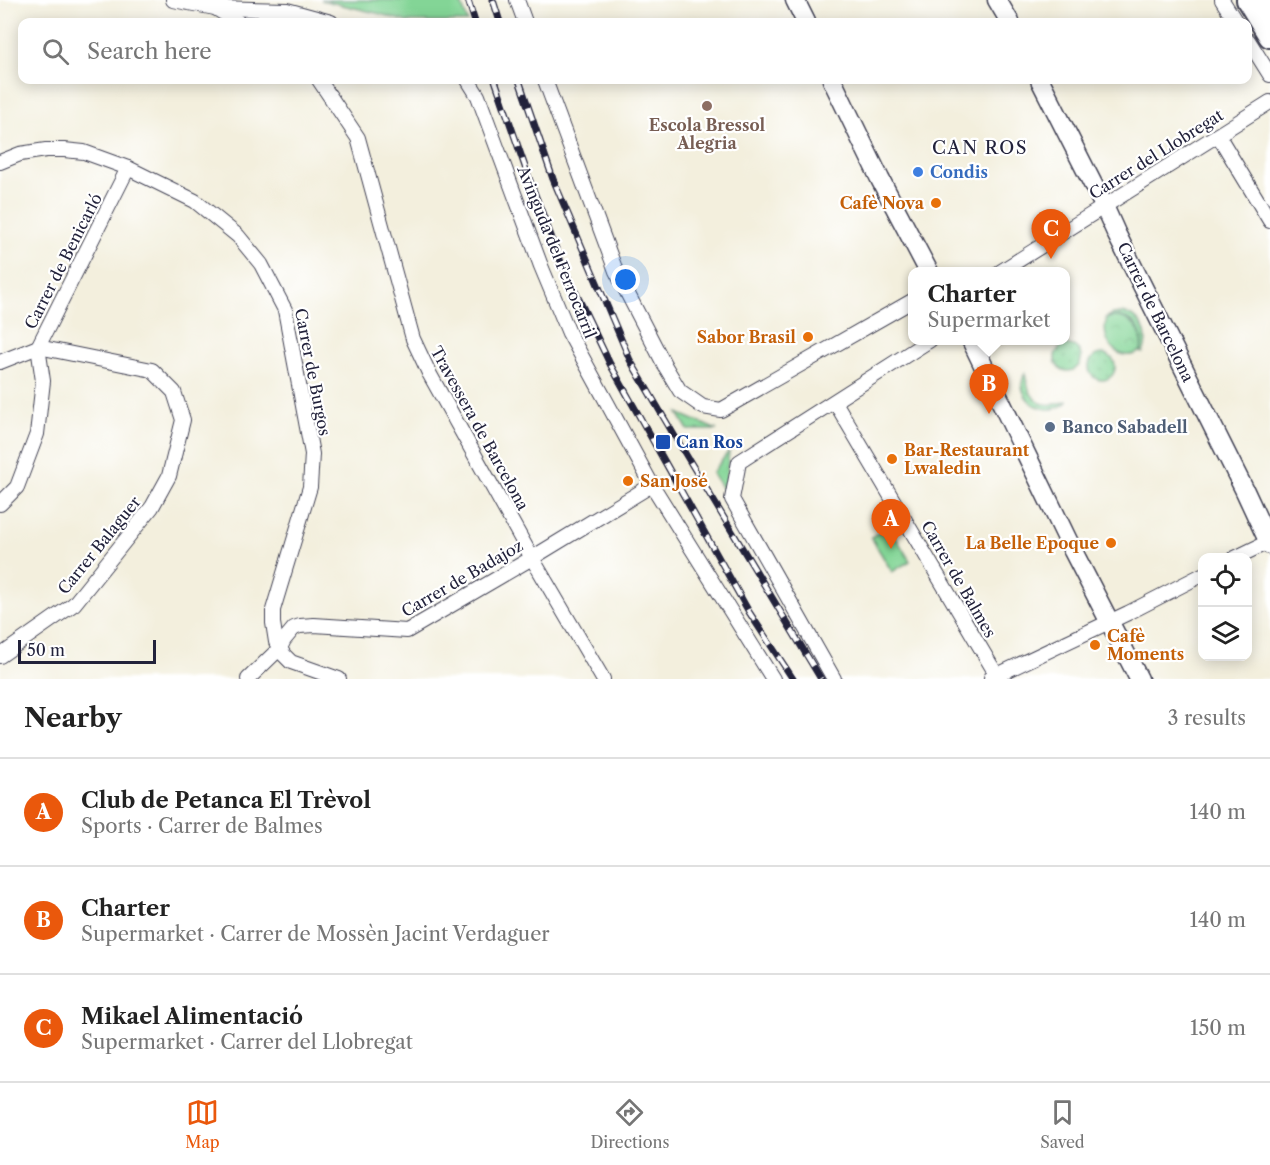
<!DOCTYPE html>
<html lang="en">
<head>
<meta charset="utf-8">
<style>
	body { margin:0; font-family:"Libre Caslon Text",serif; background:#f2f2f2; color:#222 }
	.controls { position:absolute; right:18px; bottom:18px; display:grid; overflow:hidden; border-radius:12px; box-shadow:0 3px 15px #0003 }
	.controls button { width:54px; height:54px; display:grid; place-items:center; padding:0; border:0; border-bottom:2px solid #e0e0e0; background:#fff; color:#222; font:30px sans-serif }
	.scale { position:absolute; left:18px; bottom:15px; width:138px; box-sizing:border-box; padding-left:6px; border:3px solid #22223b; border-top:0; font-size:16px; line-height:21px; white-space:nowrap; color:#22223b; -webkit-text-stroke:4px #fff; paint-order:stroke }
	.you { position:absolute; left:626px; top:280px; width:21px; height:21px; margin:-15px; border:4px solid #fff; border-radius:50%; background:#1a73e8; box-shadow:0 0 0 9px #1a73e833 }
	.badge { display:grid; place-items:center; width:39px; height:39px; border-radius:50%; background:#ea580c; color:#fff; font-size:20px; font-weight:700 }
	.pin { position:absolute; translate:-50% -50px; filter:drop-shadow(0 2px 3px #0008) }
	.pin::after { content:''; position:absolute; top:32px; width:21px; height:18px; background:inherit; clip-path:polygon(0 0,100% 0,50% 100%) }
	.popup { position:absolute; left:908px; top:267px; width:162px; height:78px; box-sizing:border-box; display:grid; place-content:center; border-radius:12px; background:#fff; filter:drop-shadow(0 2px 4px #0005); font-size:20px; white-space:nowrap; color:#767676 }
	.popup b { font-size:22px; color:#222 }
	.popup::after { content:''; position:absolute; left:50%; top:100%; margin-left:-12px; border:12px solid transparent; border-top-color:#fff }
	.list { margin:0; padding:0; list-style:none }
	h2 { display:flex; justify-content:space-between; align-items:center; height:78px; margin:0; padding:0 24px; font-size:26px }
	h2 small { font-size:20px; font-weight:400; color:#767676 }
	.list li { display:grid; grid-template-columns:39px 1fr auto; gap:18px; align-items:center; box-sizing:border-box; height:108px; padding:0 24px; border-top:2px solid #e0e0e0 }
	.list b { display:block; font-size:22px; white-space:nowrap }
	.list p { margin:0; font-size:20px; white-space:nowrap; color:#767676 }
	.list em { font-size:20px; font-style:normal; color:#767676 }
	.icon { flex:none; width:33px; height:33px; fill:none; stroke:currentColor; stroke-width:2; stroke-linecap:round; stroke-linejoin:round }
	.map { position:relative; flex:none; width:1270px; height:679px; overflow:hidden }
	.search { position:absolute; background:#fff; box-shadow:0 3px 15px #0003; left:18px; right:18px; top:18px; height:66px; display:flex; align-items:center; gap:15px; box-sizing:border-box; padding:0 21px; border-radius:12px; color:#767676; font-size:22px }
	.sheet { height:402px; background:#fff }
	nav { display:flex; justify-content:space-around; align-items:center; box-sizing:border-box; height:84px; border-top:2px solid #e0e0e0; background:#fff; font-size:16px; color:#767676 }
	nav a { display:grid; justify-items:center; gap:3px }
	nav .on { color:#ea580c }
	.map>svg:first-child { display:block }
</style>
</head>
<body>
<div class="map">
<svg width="1270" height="679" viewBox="0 0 1270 679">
	<defs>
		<pattern id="park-crowns" width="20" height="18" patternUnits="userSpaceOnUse" patternTransform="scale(1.5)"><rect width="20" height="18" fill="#83d596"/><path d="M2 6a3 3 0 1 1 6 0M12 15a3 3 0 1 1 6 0" fill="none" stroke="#71b782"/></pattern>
		<pattern id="garden-dots" width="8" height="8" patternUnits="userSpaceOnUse" patternTransform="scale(1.5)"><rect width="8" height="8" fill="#83d596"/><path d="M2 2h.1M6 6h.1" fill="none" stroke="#71b782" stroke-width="1.8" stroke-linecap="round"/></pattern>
	</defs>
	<rect width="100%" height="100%" fill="#fff"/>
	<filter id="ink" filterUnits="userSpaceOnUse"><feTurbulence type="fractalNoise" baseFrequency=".0167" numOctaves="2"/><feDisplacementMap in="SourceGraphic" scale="12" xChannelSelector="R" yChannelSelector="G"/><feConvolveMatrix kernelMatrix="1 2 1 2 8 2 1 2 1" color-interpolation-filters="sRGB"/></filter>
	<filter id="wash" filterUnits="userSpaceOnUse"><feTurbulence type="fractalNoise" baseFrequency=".008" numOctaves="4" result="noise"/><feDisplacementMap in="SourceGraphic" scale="24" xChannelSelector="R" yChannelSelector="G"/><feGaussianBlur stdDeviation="1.35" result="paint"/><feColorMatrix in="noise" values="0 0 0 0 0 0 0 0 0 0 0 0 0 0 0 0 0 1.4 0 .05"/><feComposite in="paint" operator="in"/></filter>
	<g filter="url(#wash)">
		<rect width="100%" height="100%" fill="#f3efdd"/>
		<g fill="#83d596" stroke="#527c68" stroke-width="1.5">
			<path d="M321 0H460L468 22H407L380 14Z"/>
			<path d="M678 413 717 430H688Z"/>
			<path d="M729 451 725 493 712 473Z"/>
			<path d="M889 526 910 561 892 572 871 537Z"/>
		</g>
		<path fill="url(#park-crowns)" stroke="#527c68" stroke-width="1.5" d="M1114 317C1134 317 1144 332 1141 351 1119 365 1099 341 1107 318Z"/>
		<g fill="url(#garden-dots)" stroke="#527c68" stroke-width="1.5">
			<path d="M1122 313C1142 316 1151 334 1143 353L1141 352C1144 336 1139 320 1121 317 1116 316 1110 317 1105 318L1113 314Z"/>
			<circle cx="1068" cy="358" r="13"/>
			<circle cx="1102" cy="367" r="13"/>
			<path d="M1025 373C1029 399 1039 411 1067 401V402C1046 421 1012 398 1025 373Z"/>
		</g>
	</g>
	<g filter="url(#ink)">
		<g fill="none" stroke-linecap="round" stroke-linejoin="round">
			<defs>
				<g id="minor">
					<path d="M173 0 215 8 238 22"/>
					<path d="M517 0 525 22"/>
					<path d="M1222 0 1236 22"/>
					<path d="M215 8 287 10 331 22"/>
					<path d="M1248 40 1270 75"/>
					<path d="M319 80 358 138 413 339 429 373 532 558 603 679"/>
					<path d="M468 80 478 96 541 266 569 333 652 485 773 679"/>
					<path d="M545 80 616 271 665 366 680 391 703 407 721 410 912 301"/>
					<path d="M1218 135 1270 221"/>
					<path d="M0 162 20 154 46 150H64L84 152 128 168 195 201 238 236 261 264 285 310 312 454 310 487 273 610V623L276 642 284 655 291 662 339 679"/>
					<path d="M1000 272 1270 102"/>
					<path d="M0 362 38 347"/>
					<path d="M835 402 999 679"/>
					<path d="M0 504 17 487 37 434 43 381 38 347 128 168"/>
					<path d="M1235 558 1270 541"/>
					<path d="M0 656 74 604 152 507 169 476 183 420 174 392 152 370 38 347"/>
					<path d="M991 678 1128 613 1202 575"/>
					<path d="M248 679 280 648 284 640 294 628 300 626 314 625 407 631 532 558 652 485"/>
					<path d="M834 679 732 499 739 462 930 340"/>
				</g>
				<g id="tertiary">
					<path d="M795 0 806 22"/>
					<path d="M997 0 1010 22"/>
					<path d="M832 80 880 179 929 272"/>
					<path d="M1040 80 1104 206 1117 235 1244 489 1270 545"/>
					<path d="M971 340 1073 551 1139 679"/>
				</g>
				<g id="primary">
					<path d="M1248 0 1270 36"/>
					<path d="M1267 0 1270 5"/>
				</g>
			</defs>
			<use href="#minor" stroke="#414153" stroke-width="16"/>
			<use href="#tertiary" stroke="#414153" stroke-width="21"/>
			<use href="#primary" stroke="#414153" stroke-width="26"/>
			<use href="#minor" stroke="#fff" stroke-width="14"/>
			<use href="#tertiary" stroke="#fff" stroke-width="18"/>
			<use href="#primary" stroke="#fff" stroke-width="22"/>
			<defs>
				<g id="rail">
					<path d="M468 0 475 22"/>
					<path d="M493 0 500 22"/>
					<path d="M495 80 531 184 561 262 610 364 749 612 793 679"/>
					<path d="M519 80 553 179 630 360 674 435 821 679"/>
				</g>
			</defs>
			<use href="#rail" stroke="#22223b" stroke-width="7"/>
			<use href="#rail" stroke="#fff" stroke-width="4.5" stroke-dasharray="14" stroke-linecap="butt"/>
		</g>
	</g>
	<circle fill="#8d6e63" stroke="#fff" stroke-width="2" cx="707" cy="106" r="6"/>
	<circle fill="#3f7fe0" stroke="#fff" stroke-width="2" cx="918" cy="172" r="6"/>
	<g fill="#e8710a" stroke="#fff" stroke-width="2">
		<circle cx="936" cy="203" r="6"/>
		<circle cx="808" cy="337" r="6"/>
		<circle cx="892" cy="459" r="6"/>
		<circle cx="628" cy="481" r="6"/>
		<circle cx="1111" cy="543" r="6"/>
		<circle cx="1095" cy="645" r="6"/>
	</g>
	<circle fill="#5c6f8a" stroke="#fff" stroke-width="2" cx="1050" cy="427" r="6"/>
	<rect fill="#1a4fb4" stroke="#fff" stroke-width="2" x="655" y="434" width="16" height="16" rx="3"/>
	<g text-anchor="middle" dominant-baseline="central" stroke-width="4.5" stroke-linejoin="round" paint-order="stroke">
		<g font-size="16" font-weight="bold" fill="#785e54" stroke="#fff">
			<text x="707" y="125">Escola Bressol<tspan x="707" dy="18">Alegria</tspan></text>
		</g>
		<g font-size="16" fill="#22223b" stroke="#fff">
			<text transform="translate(1156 154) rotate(-32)">Carrer del Llobregat</text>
			<text transform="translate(557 252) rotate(68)">Avinguda del Ferrocarril</text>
			<text transform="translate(63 261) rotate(-63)">Carrer de Benicarló</text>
			<text transform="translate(1156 312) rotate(64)">Carrer de Barcelona</text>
			<text transform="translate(313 372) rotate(79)">Carrer de Burgos</text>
			<text transform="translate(480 428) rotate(61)">Travessera de Barcelona</text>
			<text transform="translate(99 545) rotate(-51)">Carrer Balaguer</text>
			<text transform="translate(462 578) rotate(-30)">Carrer de Badajoz</text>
			<text transform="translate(959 579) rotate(60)">Carrer de Balmes</text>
		</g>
		<g font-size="16" font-weight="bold" fill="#366cbe" stroke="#fff" text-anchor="start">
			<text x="930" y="172">Condis</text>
		</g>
		<g font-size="16" font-weight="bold" fill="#c56008" stroke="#fff" text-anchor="end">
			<text x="924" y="203">Cafè Nova</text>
			<text x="796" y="337">Sabor Brasil</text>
			<text x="904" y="450" text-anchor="start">Bar-Restaurant<tspan x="904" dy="18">Lwaledin</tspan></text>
			<text x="640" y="481" text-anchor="start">San José</text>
			<text x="1099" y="543">La Belle Epoque</text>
			<text x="1107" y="636" text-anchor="start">Cafè<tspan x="1107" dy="18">Moments</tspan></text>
		</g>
		<g font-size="16" font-weight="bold" fill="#4e5e75" stroke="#fff" text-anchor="start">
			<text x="1062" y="427">Banco Sabadell</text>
		</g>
		<g font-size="16" font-weight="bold" fill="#164399" stroke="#fff" text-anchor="start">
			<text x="676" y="442">Can Ros</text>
		</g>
		<g font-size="18" letter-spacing="1.5" fill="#22223b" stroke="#fff">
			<text x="980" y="148">CAN ROS</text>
		</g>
	</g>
</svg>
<div class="controls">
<button><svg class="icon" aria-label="locate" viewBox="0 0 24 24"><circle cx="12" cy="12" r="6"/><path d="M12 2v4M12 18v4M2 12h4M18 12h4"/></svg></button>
<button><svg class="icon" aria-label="layers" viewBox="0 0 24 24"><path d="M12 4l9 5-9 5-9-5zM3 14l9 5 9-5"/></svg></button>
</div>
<div class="scale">50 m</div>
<div class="you"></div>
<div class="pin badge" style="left:891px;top:549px">A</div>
<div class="pin badge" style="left:989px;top:414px">B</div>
<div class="popup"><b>Charter</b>Supermarket</div>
<div class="pin badge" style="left:1051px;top:259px">C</div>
<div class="search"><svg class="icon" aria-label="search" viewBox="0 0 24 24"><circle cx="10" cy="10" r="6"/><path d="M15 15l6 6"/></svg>Search here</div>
</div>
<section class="sheet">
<h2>Nearby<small>3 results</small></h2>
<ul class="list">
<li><span class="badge">A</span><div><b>Club de Petanca El Trèvol</b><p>Sports · Carrer de Balmes</p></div><em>140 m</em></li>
<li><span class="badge">B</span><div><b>Charter</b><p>Supermarket · Carrer de Mossèn Jacint Verdaguer</p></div><em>140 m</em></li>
<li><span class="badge">C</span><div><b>Mikael Alimentació</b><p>Supermarket · Carrer del Llobregat</p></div><em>150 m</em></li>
</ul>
</section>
<nav>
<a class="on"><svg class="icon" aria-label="map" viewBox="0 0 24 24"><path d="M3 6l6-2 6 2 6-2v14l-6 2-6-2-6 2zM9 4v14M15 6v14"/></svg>Map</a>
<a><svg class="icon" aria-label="directions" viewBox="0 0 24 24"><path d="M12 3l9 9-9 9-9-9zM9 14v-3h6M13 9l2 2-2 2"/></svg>Directions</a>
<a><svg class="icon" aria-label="saved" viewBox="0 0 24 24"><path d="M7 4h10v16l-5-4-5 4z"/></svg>Saved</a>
</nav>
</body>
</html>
